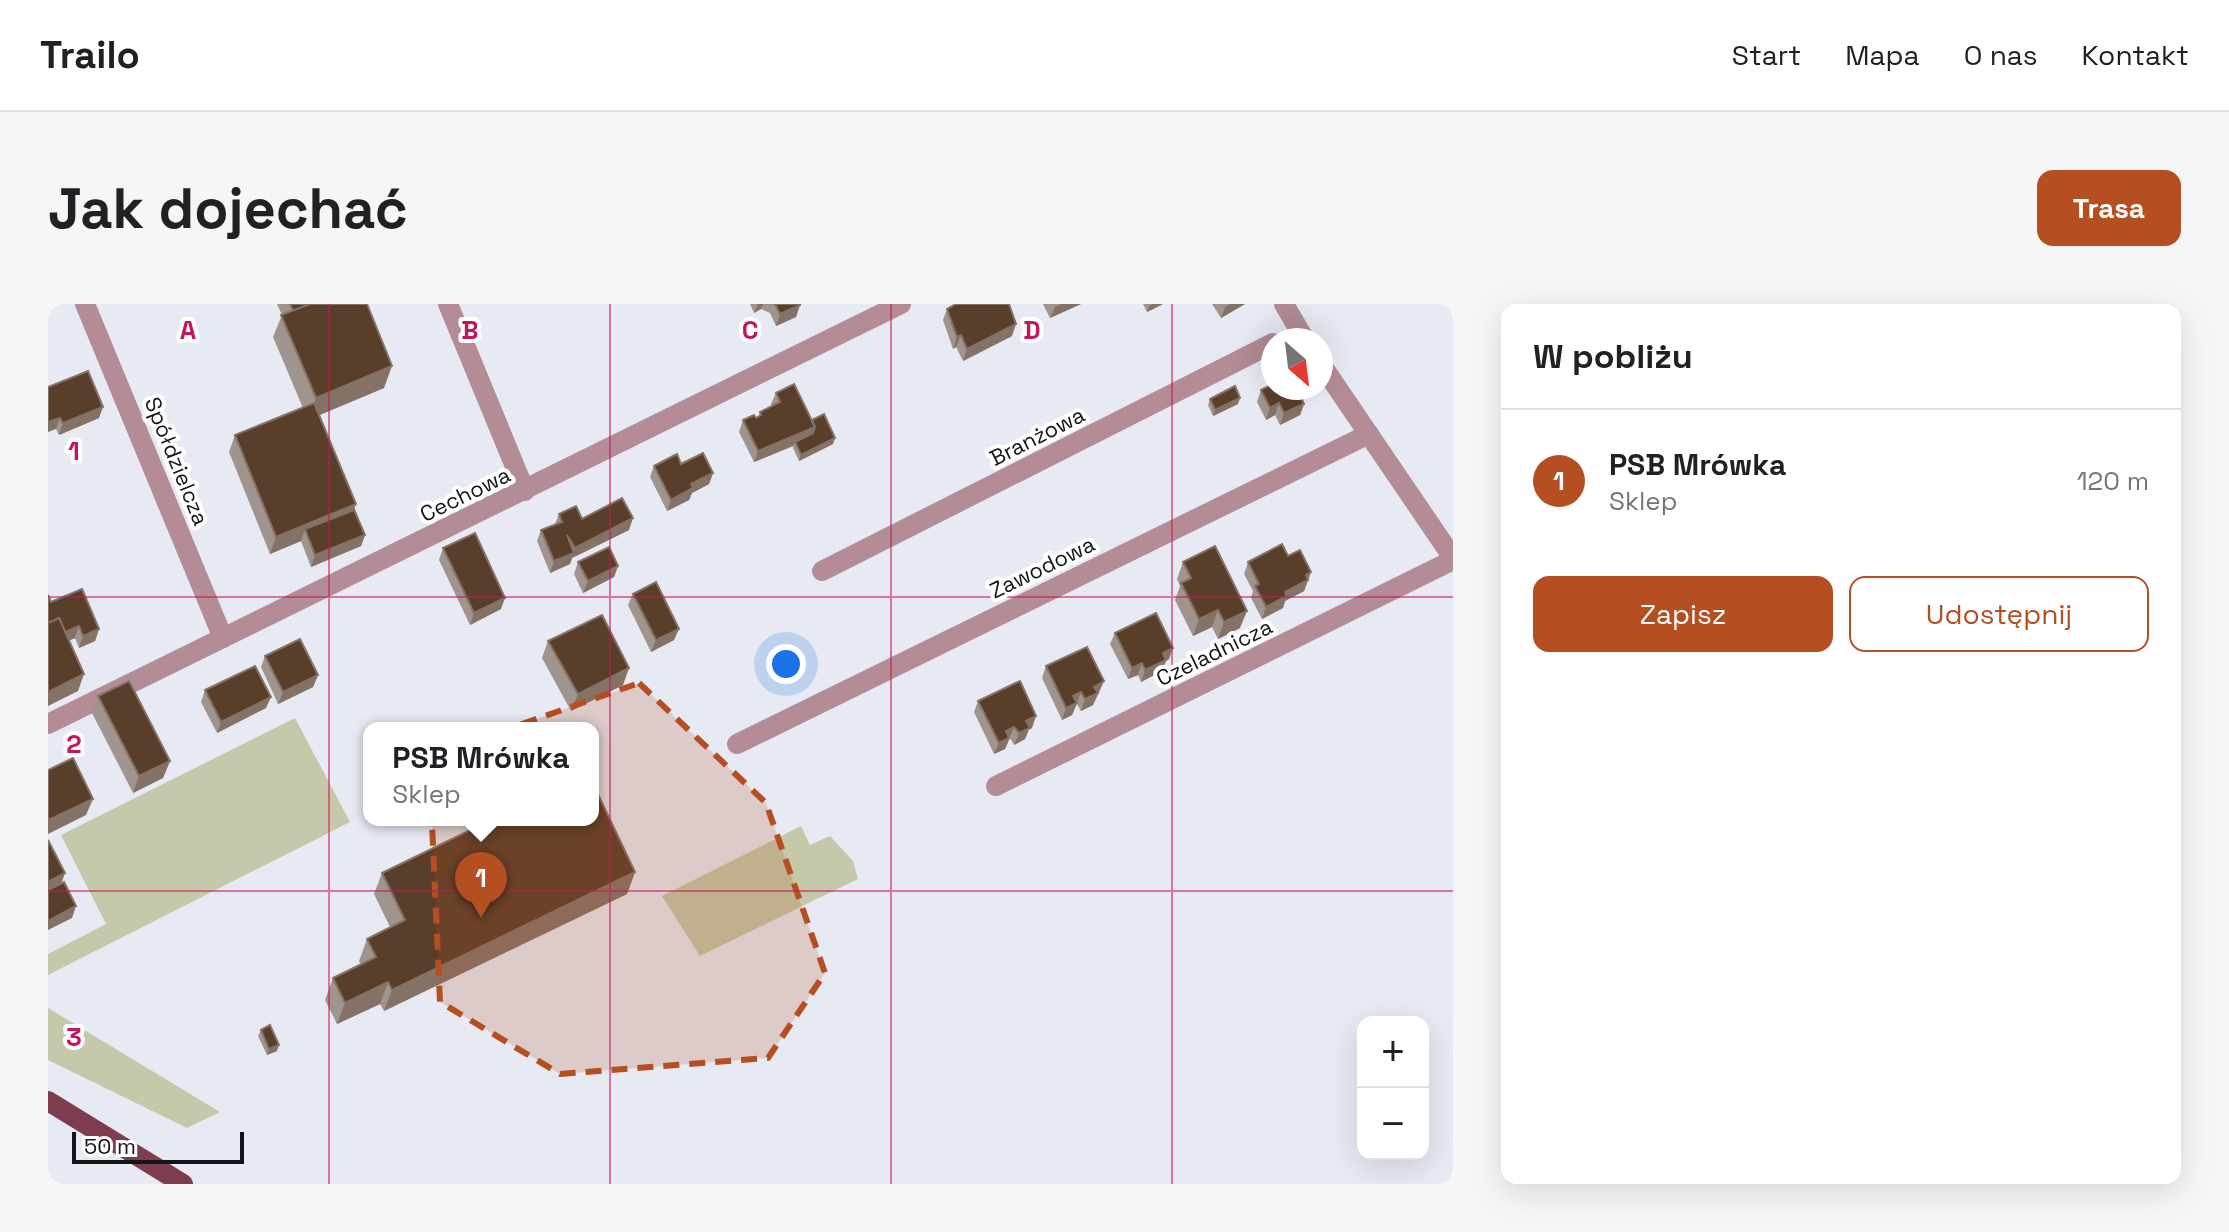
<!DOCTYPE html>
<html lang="pl">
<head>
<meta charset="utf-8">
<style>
	body { margin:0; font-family:"Space Grotesk",sans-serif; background:#f6f6f6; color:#202124 }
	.controls { position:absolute; right:24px; bottom:24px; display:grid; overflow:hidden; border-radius:16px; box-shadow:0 8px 32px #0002 }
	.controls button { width:72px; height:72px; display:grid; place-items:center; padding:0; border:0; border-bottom:2px solid #e0e0e0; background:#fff; color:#202124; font:40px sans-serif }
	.compass { position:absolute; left:1213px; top:24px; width:72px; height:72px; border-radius:50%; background:#fff; box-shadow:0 8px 32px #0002; rotate:152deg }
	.scale { position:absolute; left:24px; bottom:20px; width:172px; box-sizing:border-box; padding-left:8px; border:4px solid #131417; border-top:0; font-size:22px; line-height:28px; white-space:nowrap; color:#131417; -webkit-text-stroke:6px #fff; paint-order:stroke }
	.you { position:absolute; left:738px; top:360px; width:28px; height:28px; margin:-20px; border:6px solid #fff; border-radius:50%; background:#1a73e8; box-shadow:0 0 0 12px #1a73e833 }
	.badge { display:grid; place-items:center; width:52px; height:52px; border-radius:50%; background:#b54f22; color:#fff; font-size:26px; font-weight:700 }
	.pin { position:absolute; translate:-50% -66px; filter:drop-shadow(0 2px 4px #0008) }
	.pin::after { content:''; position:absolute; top:42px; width:28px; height:24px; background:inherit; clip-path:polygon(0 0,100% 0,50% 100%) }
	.popup { position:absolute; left:315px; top:418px; width:236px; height:104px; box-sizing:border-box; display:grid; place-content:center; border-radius:16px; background:#fff; filter:drop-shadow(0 2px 6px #0005); font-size:26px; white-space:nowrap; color:#757577 }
	.popup b { font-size:30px; color:#202124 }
	.popup::after { content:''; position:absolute; left:50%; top:100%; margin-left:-16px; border:16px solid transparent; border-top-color:#fff }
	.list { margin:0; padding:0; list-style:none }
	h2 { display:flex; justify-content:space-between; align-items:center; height:104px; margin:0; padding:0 32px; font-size:34px }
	h2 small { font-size:26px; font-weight:400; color:#757577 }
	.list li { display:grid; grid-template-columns:52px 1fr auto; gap:24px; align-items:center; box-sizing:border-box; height:144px; padding:0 32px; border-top:2px solid #e0e0e0 }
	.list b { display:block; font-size:30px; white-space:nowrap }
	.list p { margin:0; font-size:26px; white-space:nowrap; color:#757577 }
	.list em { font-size:26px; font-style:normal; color:#757577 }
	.actions { display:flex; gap:16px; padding:24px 32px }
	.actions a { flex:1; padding:18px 0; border:2px solid #b54f22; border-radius:16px; text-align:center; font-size:28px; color:#b54f22 }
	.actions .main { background:#b54f22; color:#fff }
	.map { position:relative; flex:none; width:1405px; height:880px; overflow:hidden; border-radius:16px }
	header { display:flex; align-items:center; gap:48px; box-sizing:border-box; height:112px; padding:0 40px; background:#fff; border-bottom:2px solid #e0e0e0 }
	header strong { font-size:38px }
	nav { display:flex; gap:44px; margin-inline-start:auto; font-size:28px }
	.intro { display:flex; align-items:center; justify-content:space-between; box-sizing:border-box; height:192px; padding:0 48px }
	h1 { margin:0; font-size:56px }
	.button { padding:20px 36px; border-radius:16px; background:#b54f22; color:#fff; font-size:28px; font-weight:700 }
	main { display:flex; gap:48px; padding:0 48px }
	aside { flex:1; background:#fff; border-radius:16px; box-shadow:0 8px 32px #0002 }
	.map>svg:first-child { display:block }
</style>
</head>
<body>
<header>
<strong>Trailo</strong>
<nav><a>Start</a><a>Mapa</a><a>O nas</a><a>Kontakt</a></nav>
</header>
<div class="intro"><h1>Jak dojechać</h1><a class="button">Trasa</a></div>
<main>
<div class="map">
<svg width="1405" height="880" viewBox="0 0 1405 880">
	<rect width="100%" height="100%" fill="#e7eaf2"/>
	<g fill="#c5c9a9">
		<path d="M247 414 302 518 0 671V650L58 620 13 531Z"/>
		<path d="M753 522 762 541 782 532 805 557 810 575 652 652 614 592Z"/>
		<path d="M0 704 172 808 139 824 0 756Z"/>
	</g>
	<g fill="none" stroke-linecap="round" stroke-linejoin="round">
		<g stroke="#b38c95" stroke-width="20">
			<path d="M37 0 175 334"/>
			<path d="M400 0 477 187"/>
			<path d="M1236 0 1257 36"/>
			<path d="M1273 60 1405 254"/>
			<path d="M774 267 1225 39"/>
			<path d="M0 420 853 0"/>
			<path d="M689 440 1321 130"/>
			<path d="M948 482 1405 256"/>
		</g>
		<path stroke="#7e3c4f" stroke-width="20" d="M0 797 135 880"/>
	</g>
	<g fill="#a0948e">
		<path d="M229 0H319L336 84 271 111 317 231 313 242 263 263 253 237 222 250 181 148 187 131 255 104 225 33 234 11Z"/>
		<path d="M702 0H752L748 13 728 22 722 9 713 5 706 9Z"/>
		<path d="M995 0H1033L1002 14Z"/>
		<path d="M1095 0H1115L1099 8Z"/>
		<path d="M1164 0H1197L1173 14Z"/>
		<path d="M899 5 964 32 915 57 908 43 905 45 895 16Z"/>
		<path d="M0 83 51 114 11 131 8 125Z"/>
		<path d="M1225 84H1251L1250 87 1256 100 1252 111 1232 121 1227 111 1218 116 1209 98 1213 86Z"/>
		<path d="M728 89 764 116 785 140 751 157 745 144V142L706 158 691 128 695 116 708 114 711 112 712 108 724 102 723 100Z"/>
		<path d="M1162 95 1190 100 1165 112 1160 101Z"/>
		<path d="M633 160 665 169 661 180 644 189 641 196 619 207 602 173 606 162Z"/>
		<path d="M511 210 534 215 581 226 524 254 522 260 502 269 489 237 493 226 507 220Z"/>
		<path d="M395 244 453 305 422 321 391 256Z"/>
		<path d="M1240 252 1263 268 1256 287 1237 297 1235 304 1214 315 1203 294 1205 287 1196 270 1200 258Z"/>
		<path d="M530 258 570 262 566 273 535 289 526 270Z"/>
		<path d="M1135 258 1192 324 1170 335 1164 323 1145 332 1127 296 1132 282 1129 275Z"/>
		<path d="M585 290 626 336 603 348 580 301Z"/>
		<path d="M3 298 51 325 47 337 31 344 27 334 21 336 30 387Z"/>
		<path d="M1067 329 1121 355 1118 357 1114 367 1093 378 1090 371 1080 375 1062 340Z"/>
		<path d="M500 337 575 381 523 407 494 354Z"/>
		<path d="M217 352 270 371 265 383 230 400 213 363Z"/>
		<path d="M998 362 1056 377 1045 401 1033 407 1029 400 1024 411 1014 416 994 374Z"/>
		<path d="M157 386 218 404 169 429 153 398Z"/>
		<path d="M50 392 122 457 115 474 85 489 44 409Z"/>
		<path d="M930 397 984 424 981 425 977 435 966 441 962 434 957 445 946 450 926 408Z"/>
		<path d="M587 568 579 590 336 707 332 700 289 720 277 696 285 674 313 661 311 657 319 635 342 623 326 590 334 569Z"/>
		<path d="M213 726 229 747 219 751 210 732Z"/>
	</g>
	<g fill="#847266">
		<path d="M710 0H715L713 5 706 9Z"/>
		<path d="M1013 0H1033L1002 14 1007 3Z"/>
		<path d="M1105 0H1115L1099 8 1101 2Z"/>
		<path d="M1182 0H1197L1173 14 1177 3Z"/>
		<path d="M752 1 748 13 728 22 732 10Z"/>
		<path d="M968 20 964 32 915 57 919 45Z"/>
		<path d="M913 31 908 43 905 45 909 33Z"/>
		<path d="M344 62 336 84 260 116 268 94Z"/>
		<path d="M1192 94 1190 100 1165 112 1167 106Z"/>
		<path d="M1231 99 1227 111 1218 116 1222 104Z"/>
		<path d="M1256 100 1252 111 1232 121 1236 109Z"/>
		<path d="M55 103 51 114 11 131 15 119Z"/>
		<path d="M12 114 8 125 0 128V118Z"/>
		<path d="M767 123 763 135 747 138 745 142 706 158 710 147Z"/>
		<path d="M787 134 785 140 751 157 753 151Z"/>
		<path d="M665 169 661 180 644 189 641 196 619 207 623 196 643 180Z"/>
		<path d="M308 200 302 217 257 225 253 237 222 250 228 233Z"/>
		<path d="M585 214 581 226 524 254 522 260 502 269 506 257 525 249 527 244Z"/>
		<path d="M317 231 313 242 263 263 267 251Z"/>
		<path d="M570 262 566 273 535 289 540 277Z"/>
		<path d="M1263 268 1256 287 1237 297 1235 304 1214 315 1218 303Z"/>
		<path d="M457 294 453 305 422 321 426 309Z"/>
		<path d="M1170 306 1164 323 1145 332 1151 315Z"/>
		<path d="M1199 307 1192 324 1170 335 1176 318Z"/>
		<path d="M31 322 27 334 9 342 14 330Z"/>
		<path d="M51 325 47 337 31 344 35 332Z"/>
		<path d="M631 325 626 336 603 348 608 336Z"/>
		<path d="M1125 344 1121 355 1118 357 1114 367 1093 378 1097 366 1115 349Z"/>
		<path d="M1094 359 1090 371 1080 375 1084 364Z"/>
		<path d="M581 364 575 381 523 407 530 390Z"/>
		<path d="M36 370 30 387 0 402V388Z"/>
		<path d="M270 371 265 383 230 400 235 388Z"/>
		<path d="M1056 377 1045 401 1033 407 1037 395 1046 383Z"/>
		<path d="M1033 388 1024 411 1014 416 1018 404 1025 392Z"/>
		<path d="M223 393 218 404 169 429 173 418Z"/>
		<path d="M988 412 984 424 981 425 977 435 966 441 971 429 978 417Z"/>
		<path d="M966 423 957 445 946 450 951 439 958 427Z"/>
		<path d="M122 457 115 474 85 489 91 472Z"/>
		<path d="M45 495 38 511 0 530V516Z"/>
		<path d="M587 568 579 590 336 707 344 686Z"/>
		<path d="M17 569 11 586 0 592V578Z"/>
		<path d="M28 602 24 614 0 626V617Z"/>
		<path d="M340 678 332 700 289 720 297 699Z"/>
		<path d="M231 741 229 747 219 751 221 745Z"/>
	</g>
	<g fill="#593e2a" stroke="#847266" stroke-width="2">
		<path d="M242 0H262L245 7Z"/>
		<path d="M262 0H319L344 62 268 94 233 11Z"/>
		<path d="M727 0H752V1L732 10Z"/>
		<path d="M908 0H961L968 20 919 45 913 31 909 33 899 5Z"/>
		<path d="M40 67 55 103 15 119 12 114 0 118V83Z"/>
		<path d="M746 80 767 123 710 147 695 116 706 111 708 114 713 111 712 108 732 98 728 89Z"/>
		<path d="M1225 80V84H1249L1256 100 1236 109 1231 99 1222 104 1213 86Z"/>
		<path d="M1187 82 1192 94 1167 106 1162 95Z"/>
		<path d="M266 99 308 200 228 233 187 131Z"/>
		<path d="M776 110 787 134 753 151 747 138 765 129 767 123 764 116Z"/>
		<path d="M655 149 665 169 643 180 645 184 623 196 606 162 629 150 633 160Z"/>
		<path d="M574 194 585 214 527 244 519 231 526 249 506 257 493 226 514 218 511 210 528 202 534 215Z"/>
		<path d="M306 206 317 231 267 251 257 225Z"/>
		<path d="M427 229 457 294 426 309 395 244Z"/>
		<path d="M1234 240 1240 252 1252 246 1263 268 1258 271 1260 276 1237 288 1239 292 1218 303 1207 282 1211 280 1200 258Z"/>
		<path d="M1167 242 1199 307 1176 318 1170 306 1151 315 1133 279 1143 274 1135 258Z"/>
		<path d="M561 243 570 262 540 277 530 258Z"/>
		<path d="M608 278 631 325 608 336 585 290Z"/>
		<path d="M34 285 51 325 35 332 31 322 17 328 11 314 0 319V291L3 298Z"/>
		<path d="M1108 309 1125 344 1115 349 1118 356 1097 366 1094 359 1084 364 1067 329Z"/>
		<path d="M554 311 581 364 530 390 500 337Z"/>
		<path d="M11 314 36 370 0 388V319Z"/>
		<path d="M252 335 270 371 235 388 217 352Z"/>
		<path d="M1039 343 1056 377 1046 383 1050 389 1037 395 1033 388 1025 392 1029 399 1018 404 998 362Z"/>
		<path d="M207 362 223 393 173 418 157 386Z"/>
		<path d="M81 377 122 457 91 472 50 392Z"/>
		<path d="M972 377 988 412 978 417 982 424 971 429 966 423 958 427 961 434 951 439 930 397Z"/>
		<path d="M25 454 45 495 0 516V466Z"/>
		<path d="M545 480 587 568 344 686 340 678 297 699 285 674 328 653 319 635 357 616 334 569 443 516H545Z"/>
		<path d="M0 536 17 569 0 578Z"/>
		<path d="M16 578 28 602 0 617V586Z"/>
		<path d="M222 721 231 741 221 745 213 726Z"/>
	</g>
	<path fill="#b54f22" fill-opacity="0.2" stroke="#b54f22" stroke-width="6" stroke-dasharray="16 10" stroke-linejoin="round" d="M591 379 718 499 777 669 720 754 512 770 392 698 384 519 474 420Z"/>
	<path fill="none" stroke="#c2185b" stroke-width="2" stroke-opacity="0.55" d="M281 0V880M562 0V880M843 0V880M1124 0V880M0 293H1405M0 587H1405"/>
	<g text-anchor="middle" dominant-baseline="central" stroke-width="8" stroke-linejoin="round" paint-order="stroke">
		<g font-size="22" fill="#131417" stroke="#fff">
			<text transform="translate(989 132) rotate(-27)">Branżowa</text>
			<text transform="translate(129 157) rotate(68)">Spółdzielcza</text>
			<text transform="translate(417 190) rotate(-26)">Cechowa</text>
			<text transform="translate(994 263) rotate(-26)">Zawodowa</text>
			<text transform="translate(1166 348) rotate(-26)">Czeladnicza</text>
		</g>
	</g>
	<g font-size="26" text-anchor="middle" font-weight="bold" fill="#c2185b" stroke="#fff" stroke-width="8" stroke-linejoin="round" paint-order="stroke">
		<text x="140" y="35">A</text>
		<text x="422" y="35">B</text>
		<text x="702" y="35">C</text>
		<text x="984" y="35">D</text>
		<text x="26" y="156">1</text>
		<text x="26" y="449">2</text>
		<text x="26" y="742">3</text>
	</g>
</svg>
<div class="controls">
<button>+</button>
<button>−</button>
</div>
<svg class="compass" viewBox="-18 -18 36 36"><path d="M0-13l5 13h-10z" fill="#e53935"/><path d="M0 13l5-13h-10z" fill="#757577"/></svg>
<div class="scale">50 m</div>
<div class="you"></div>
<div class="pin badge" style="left:433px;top:614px">1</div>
<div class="popup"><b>PSB Mrówka</b>Sklep</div>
</div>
<aside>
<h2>W pobliżu<small></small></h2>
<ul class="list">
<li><span class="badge">1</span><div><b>PSB Mrówka</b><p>Sklep</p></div><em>120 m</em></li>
</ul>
<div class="actions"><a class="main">Zapisz</a><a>Udostępnij</a></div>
</aside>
</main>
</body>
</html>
